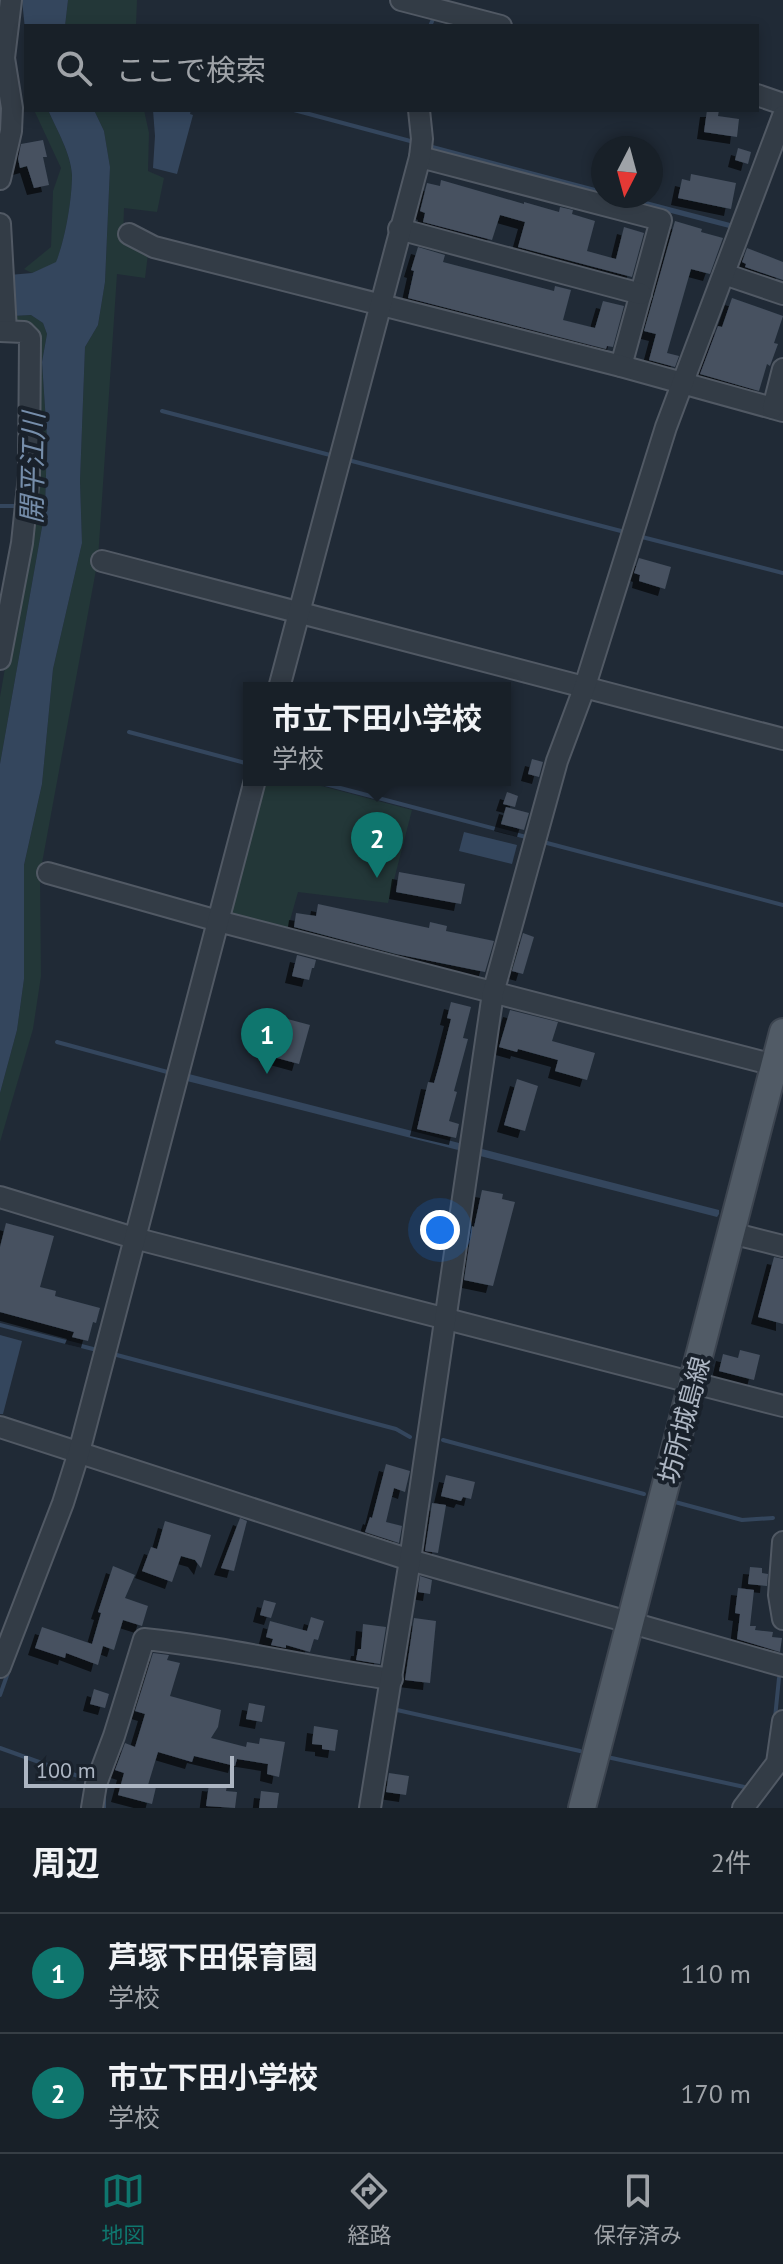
<!DOCTYPE html>
<html lang="ja">
<head>
<meta charset="utf-8">
<style>
	body { margin:0; font-family:"PT Sans","Noto Sans JP",sans-serif; background:#212830; color:#f1f3f6 }
	.compass { position:absolute; left:591px; top:136px; width:72px; height:72px; border-radius:50%; background:#182028; box-shadow:0 4px 12px #0003; rotate:186deg }
	.scale { position:absolute; left:24px; bottom:20px; width:210px; box-sizing:border-box; padding-left:8px; border:4px solid #adb6c3; border-top:0; font-size:22px; line-height:28px; white-space:nowrap; color:#adb6c3; -webkit-text-stroke:6px #19212b; paint-order:stroke }
	.you { position:absolute; left:440px; top:1230px; width:28px; height:28px; margin:-20px; border:6px solid #fff; border-radius:50%; background:#1a73e8; box-shadow:0 0 0 12px #1a73e833 }
	.badge { display:grid; place-items:center; width:52px; height:52px; border-radius:50%; background:#0f766e; color:#fff; font-size:26px; font-weight:700 }
	.pin { position:absolute; translate:-50% -66px; filter:drop-shadow(0 2px 4px #0008) }
	.pin::after { content:''; position:absolute; top:42px; width:28px; height:24px; background:inherit; clip-path:polygon(0 0,100% 0,50% 100%) }
	.popup { position:absolute; left:243px; top:682px; width:268px; height:104px; box-sizing:border-box; display:grid; place-content:center; border-radius:0px; background:#182028; filter:drop-shadow(0 2px 6px #0005); font-size:26px; white-space:nowrap; color:#9fa3a8 }
	.popup b { font-size:30px; color:#f1f3f6 }
	.popup::after { content:''; position:absolute; left:50%; top:100%; margin-left:-16px; border:16px solid transparent; border-top-color:#182028 }
	.list { margin:0; padding:0; list-style:none }
	h2 { display:flex; justify-content:space-between; align-items:center; height:104px; margin:0; padding:0 32px; font-size:34px }
	h2 small { font-size:26px; font-weight:400; color:#9fa3a8 }
	.list li { display:grid; grid-template-columns:52px 1fr auto; gap:24px; align-items:center; box-sizing:border-box; height:120px; padding:0 32px; border-top:2px solid #363e45 }
	.list b { display:block; font-size:30px; white-space:nowrap }
	.list p { margin:0; font-size:26px; white-space:nowrap; color:#9fa3a8 }
	.list em { font-size:26px; font-style:normal; color:#9fa3a8 }
	.icon { flex:none; width:44px; height:44px; fill:none; stroke:currentColor; stroke-width:2; stroke-linecap:round; stroke-linejoin:round }
	.map { position:relative; flex:none; width:783px; height:1808px; overflow:hidden }
	.search { position:absolute; background:#182028; box-shadow:0 4px 12px #0003; left:24px; right:24px; top:24px; height:88px; display:flex; align-items:center; gap:20px; box-sizing:border-box; padding:0 28px; border-radius:0px; color:#9fa3a8; font-size:30px }
	.sheet { height:344px; background:#182028 }
	nav { display:flex; justify-content:space-around; align-items:center; box-sizing:border-box; height:112px; border-top:2px solid #363e45; background:#182028; font-size:22px; color:#9fa3a8 }
	nav a { display:grid; justify-items:center; gap:4px }
	nav .on { color:#0f766e }
	.map>svg:first-child { display:block }
</style>
</head>
<body>
<div class="map">
<svg width="783" height="1808" viewBox="0 0 783 1808">
	<defs>
		<filter id="shadow"><feDropShadow dx="-7" dy="7" stdDeviation="0" flood-color="#0009"/></filter>
	</defs>
	<rect width="100%" height="100%" fill="#202a36"/>
	<g fill="#233738">
		<path d="M68 0H137L136 26H65Z"/>
		<path d="M34 110H48C57 130 71 154 72 176 72 200 65 240 56 263L32 273 24 269 51 247 53 191 61 168Z"/>
		<path d="M94 110H144L149 133 148 171 164 178 157 212 124 208 123 238 148 254 145 278 117 274 98 559 40 874 41 976 33 1029 0 1142V1093L17 1030 24 979V865L42 784 53 669 82 543 80 481 85 347 98 325 105 282 110 167 104 131Z"/>
		<path d="M31 315 43 323 47 334 42 362 47 438 45 510 0 764V697L33 505 37 331 15 323 12 316Z"/>
		<path d="M266 780H299L412 810 388 903 298 892 287 931 230 917Z"/>
	</g>
	<g fill="#34465d">
		<path d="M22 0H68L65 26H26V39Z"/>
		<path d="M48 110H94L104 131 110 167 105 282 98 325 85 347 80 481 82 543 53 669 42 784 24 865V979L17 1030 0 1093V764L45 510 47 438 42 362 47 334 43 323 31 315 12 316 9 275 32 273 56 262C65 240 72 200 72 175 71 154 57 130 48 110Z"/>
		<path d="M153 110H191L190 114 193 115 177 174 153 168 155 136Z"/>
		<path d="M429 144 603 190V196L427 150Z"/>
		<path d="M605 196H627L734 224 733 229Z"/>
		<path d="M464 832 517 845 512 864 459 851Z"/>
		<path d="M185 1073 463 1144 462 1151 183 1080Z"/>
		<path d="M482 1149 719 1210V1214L717 1217 480 1156Z"/>
		<path d="M0 1335 22 1341 3 1414H0Z"/>
	</g>
	<g fill="none" stroke-linecap="round" stroke-linejoin="round">
		<g stroke="#34465d" stroke-width="4">
			<path d="M430 26 434 17"/>
			<path d="M294 110 414 142V140"/>
			<path d="M162 411 330 455"/>
			<path d="M348 460 621 531"/>
			<path d="M0 506H14"/>
			<path d="M642 537 783 573"/>
			<path d="M129 732 249 764"/>
			<path d="M310 780 526 837"/>
			<path d="M547 843 783 905"/>
			<path d="M57 1042 171 1073"/>
			<path d="M0 1325 93 1349"/>
			<path d="M113 1354 396 1429 410 1437"/>
			<path d="M443 1440 644 1494"/>
			<path d="M675 1502 742 1520 773 1518"/>
			<path d="M0 1695 10 1667"/>
			<path d="M397 1710 580 1751"/>
			<path d="M775 1718 779 1678"/>
			<path d="M0 1748 89 1780"/>
			<path d="M607 1757 749 1788"/>
			<path d="M104 1808V1794"/>
		</g>
	</g>
	<g fill="#465160" filter="url(#shadow)">
		<path d="M707 110H719L718 116 739 119 737 137 704 132Z"/>
		<path d="M43 140 47 157H43L49 185 34 188 27 166 20 168 18 159 21 144Z"/>
		<path d="M738 148 751 152 748 164 735 160Z"/>
		<path d="M691 174 736 183 731 209 678 198 682 179 690 181Z"/>
		<path d="M441 180 524 204V202L559 212 560 207 573 210 572 214 595 221 587 251 616 259 624 227 644 233 632 277 518 247 525 222 500 215 492 240 423 222 425 213 420 211 427 183 440 186Z"/>
		<path d="M675 221 702 229 701 232 723 238 710 274 691 269 667 353 679 356 675 367 649 360 656 334 644 331Z"/>
		<path d="M418 247 445 255 443 262 554 291 555 286 571 290 563 320 595 328 603 301 624 306 613 347 607 346 606 349 408 298 414 271 411 270Z"/>
		<path d="M747 248 783 262V280L745 267 746 264 742 262Z"/>
		<path d="M732 298 783 316 774 343 778 344 770 366 767 364 759 391 700 374 718 326 722 327Z"/>
		<path d="M639 558 671 567 665 589 639 581 640 575 634 573Z"/>
		<path d="M532 759 543 762 539 777 528 774Z"/>
		<path d="M507 792 518 796 515 807 503 804Z"/>
		<path d="M506 807 529 813 524 830 501 824Z"/>
		<path d="M399 872 465 884 461 904 396 892Z"/>
		<path d="M318 904 429 928 430 922 447 926 446 931 494 941 485 972 396 954 294 927 296 913 316 916Z"/>
		<path d="M523 933 534 937 523 974 512 971Z"/>
		<path d="M297 955 316 960 314 968H312L309 980 292 976Z"/>
		<path d="M451 1002 471 1007 463 1038 468 1039 454 1091 457 1092 449 1121 459 1124 456 1138 417 1129 428 1082 434 1083 440 1062 451 1019 447 1018Z"/>
		<path d="M510 1010 558 1022 552 1041 595 1053 587 1080 555 1071 558 1060 518 1049 517 1052 499 1047Z"/>
		<path d="M276 1016 310 1025 299 1064 266 1055Z"/>
		<path d="M517 1079 538 1086 525 1131 504 1125Z"/>
		<path d="M482 1190 503 1194 502 1199 515 1202 493 1286 464 1280 472 1226 474 1227Z"/>
		<path d="M6 1223 54 1236 40 1287 56 1291 55 1296 100 1308 96 1323 93 1322 88 1341 72 1337 74 1332 0 1312V1247Z"/>
		<path d="M774 1257 783 1259V1324L758 1317Z"/>
		<path d="M740 1350 760 1355 754 1380 719 1371 723 1354 738 1358Z"/>
		<path d="M386 1464 410 1471 405 1492 394 1488 386 1522 402 1526 399 1543 365 1532 370 1517 372 1518Z"/>
		<path d="M446 1475 475 1482 471 1499 463 1497 461 1501 441 1496Z"/>
		<path d="M432 1503 446 1505 438 1553 425 1551Z"/>
		<path d="M240 1518 247 1521 234 1571 221 1568Z"/>
		<path d="M165 1521 211 1535 201 1568 195 1560 181 1556 172 1582 142 1571 151 1547 157 1549Z"/>
		<path d="M113 1566 135 1575 125 1598 148 1606 142 1626 123 1620 114 1650 103 1646 98 1665 66 1653 65 1658 35 1648 42 1627 92 1644 101 1613 98 1612Z"/>
		<path d="M750 1567 762 1568V1573L768 1574 767 1586 748 1584Z"/>
		<path d="M420 1576 432 1580 430 1594 418 1592Z"/>
		<path d="M738 1588 754 1590 750 1626H756L755 1630 773 1632 772 1637 782 1638 780 1652 737 1639 740 1614 735 1613Z"/>
		<path d="M264 1600 276 1603 271 1618 260 1615Z"/>
		<path d="M311 1617 324 1621 318 1640 314 1639 310 1652 286 1645V1648L271 1645 273 1639 266 1637 270 1621 307 1631Z"/>
		<path d="M414 1618 436 1621 430 1683 405 1680Z"/>
		<path d="M363 1624 386 1627 380 1664 356 1660 358 1649H361Z"/>
		<path d="M153 1653 169 1655 167 1660 180 1663 170 1696 221 1710 218 1727 211 1738 246 1747 247 1742 259 1744 260 1738 285 1742 279 1777 267 1774 268 1764 237 1759 235 1766 194 1756 192 1762 158 1752 148 1785 156 1787 152 1804 118 1795 124 1773 115 1770 125 1743 135 1747 145 1714 135 1711Z"/>
		<path d="M94 1689 109 1694 105 1708 90 1704Z"/>
		<path d="M249 1703 265 1706 262 1722 246 1719Z"/>
		<path d="M314 1726 338 1730 335 1751 322 1749V1745L312 1744Z"/>
		<path d="M389 1773 409 1776 406 1795 386 1792Z"/>
		<path d="M209 1784 227 1786 226 1791 237 1792 235 1808 206 1806Z"/>
		<path d="M261 1791 279 1793 277 1808H259Z"/>
	</g>
	<g fill="none" stroke-linecap="round" stroke-linejoin="round">
		<defs>
			<g id="minor">
				<path d="M401 0 501 26"/>
				<path d="M757 95 783 104"/>
				<path d="M420 157 661 220 621 366"/>
				<path d="M0 179 11 131 12 108 4 58 11 0"/>
				<path d="M0 224 6 331"/>
				<path d="M399 229 641 294"/>
				<path d="M129 234 154 247 621 366 783 411"/>
				<path d="M724 274 783 294"/>
				<path d="M0 331 24 332 30 338 29 476 22 543 0 659"/>
				<path d="M773 408 783 369"/>
				<path d="M102 561 783 739"/>
				<path d="M279 688 420 157 422 139 419 110"/>
				<path d="M48 873 218 921 774 1065"/>
				<path d="M0 1197 134 1238 783 1406"/>
				<path d="M731 1233 783 1246"/>
				<path d="M0 1427 410 1560 783 1666"/>
				<path d="M783 1542 779 1595 783 1619"/>
				<path d="M0 1667 63 1503 79 1452 255 780"/>
				<path d="M92 1808 96 1784 114 1736 144 1639C227 1647 309 1668 392 1679"/>
				<path d="M370 1808 410 1560 493 993 557 761 585 686 666 427 783 116"/>
				<path d="M743 1808 777 1763 783 1721"/>
			</g>
			<path id="major" d="M582 1808 783 1032"/>
		</defs>
		<use href="#minor" stroke="#515964" stroke-width="24"/>
		<use href="#major" stroke="#3d4550" stroke-width="30"/>
		<use href="#minor" stroke="#333c46" stroke-width="20"/>
		<use href="#major" stroke="#515b66" stroke-width="26"/>
	</g>
	<g text-anchor="middle" dominant-baseline="central" stroke-width="8" stroke-linejoin="round" paint-order="stroke">
		<g font-size="26" fill="#adb6c3" stroke="#19212b">
			<text transform="translate(684 1420) rotate(-75)">坊所城島線</text>
		</g>
		<g font-size="28" font-style="italic" fill="#768eab" stroke="#19212b">
			<text transform="translate(32 468) rotate(-89)">開平江川</text>
		</g>
	</g>
</svg>
<svg class="compass" viewBox="-18 -18 36 36"><path d="M0-13l5 13h-10z" fill="#e53935"/><path d="M0 13l5-13h-10z" fill="#9fa3a8"/></svg>
<div class="scale">100 m</div>
<div class="you"></div>
<div class="pin badge" style="left:267px;top:1074px">1</div>
<div class="pin badge" style="left:377px;top:878px">2</div>
<div class="popup"><b>市立下田小学校</b>学校</div>
<div class="search"><svg class="icon" aria-label="search" viewBox="0 0 24 24"><circle cx="10" cy="10" r="6"/><path d="M15 15l6 6"/></svg>ここで検索</div>
</div>
<section class="sheet">
<h2>周辺<small>2件</small></h2>
<ul class="list">
<li><span class="badge">1</span><div><b>芦塚下田保育園</b><p>学校</p></div><em>110 m</em></li>
<li><span class="badge">2</span><div><b>市立下田小学校</b><p>学校</p></div><em>170 m</em></li>
</ul>
</section>
<nav>
<a class="on"><svg class="icon" aria-label="map" viewBox="0 0 24 24"><path d="M3 6l6-2 6 2 6-2v14l-6 2-6-2-6 2zM9 4v14M15 6v14"/></svg>地図</a>
<a><svg class="icon" aria-label="directions" viewBox="0 0 24 24"><path d="M12 3l9 9-9 9-9-9zM9 14v-3h6M13 9l2 2-2 2"/></svg>経路</a>
<a><svg class="icon" aria-label="saved" viewBox="0 0 24 24"><path d="M7 4h10v16l-5-4-5 4z"/></svg>保存済み</a>
</nav>
</body>
</html>
